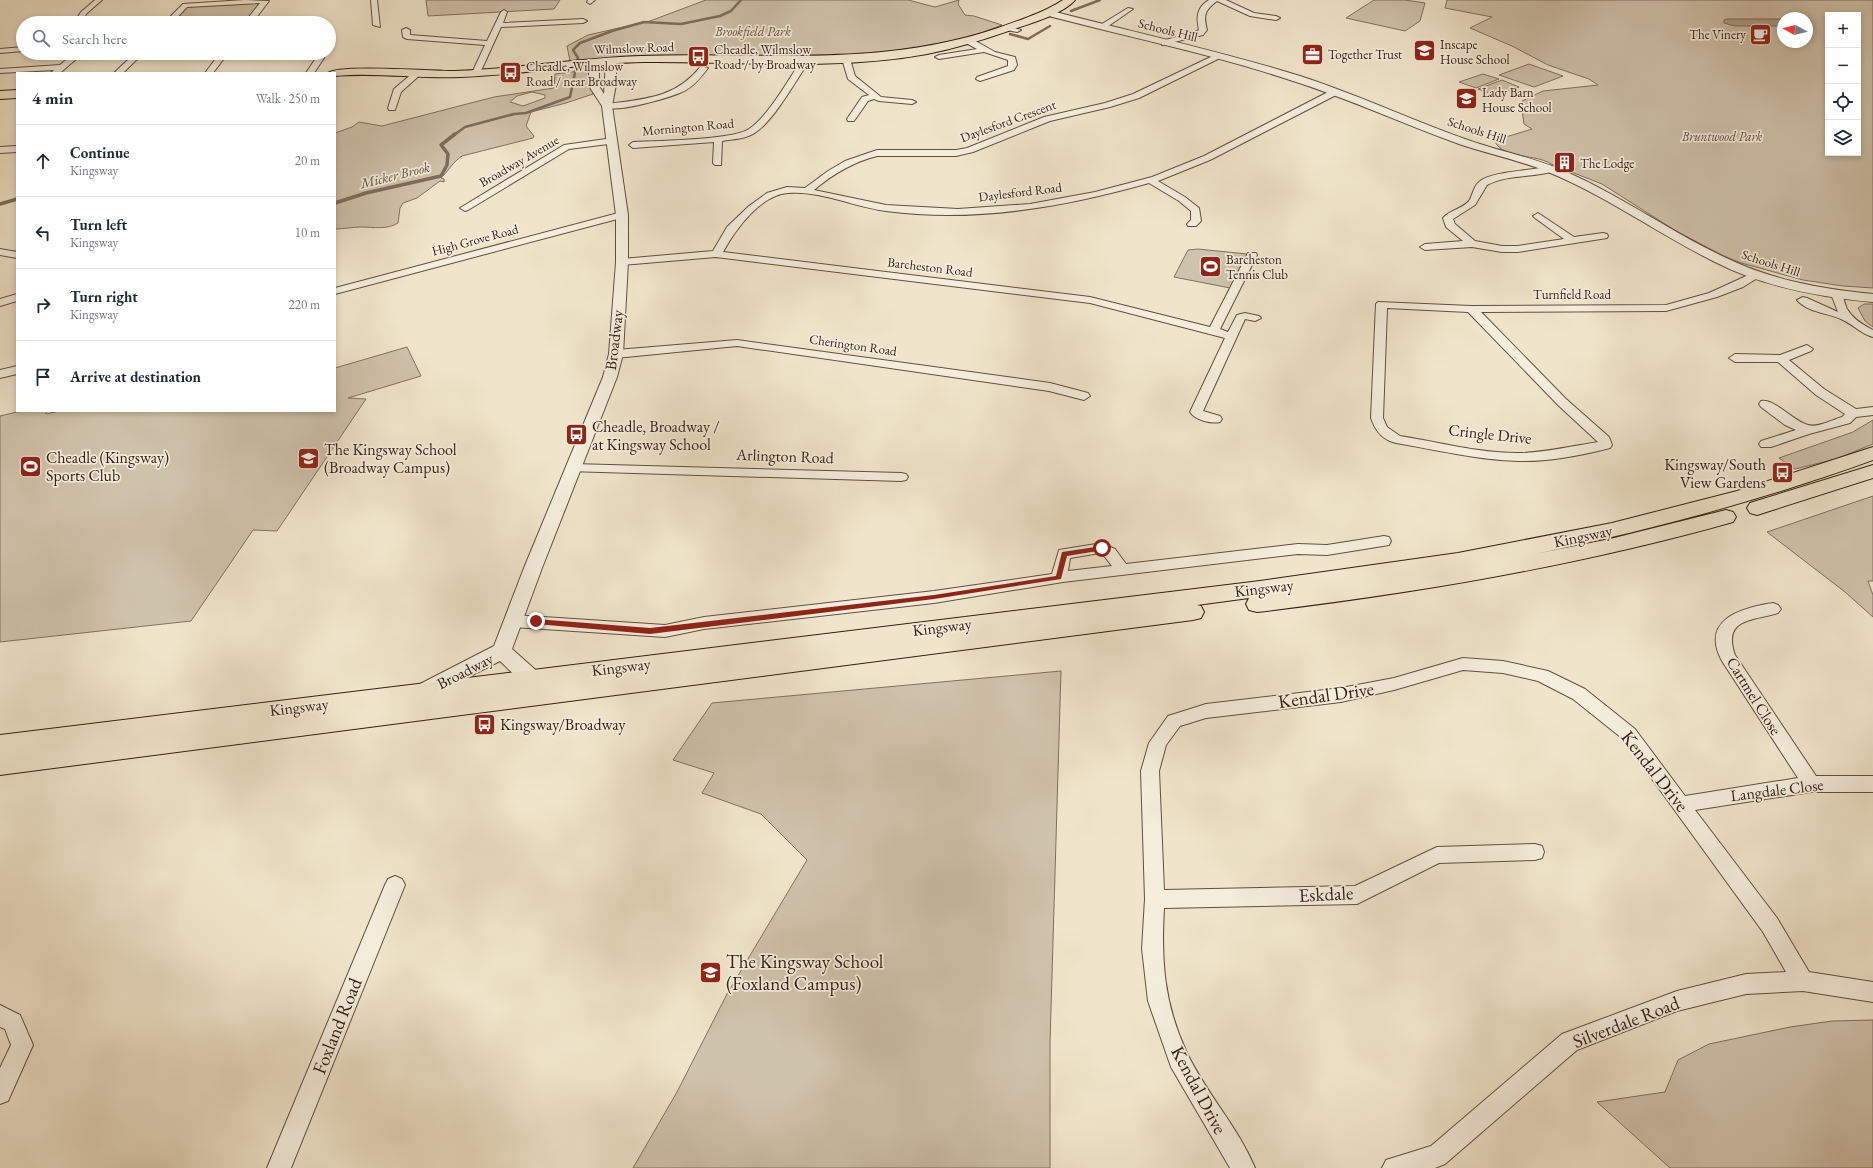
<!DOCTYPE html>
<html lang="en">
<head>
<meta charset="utf-8">
<style>
	body { margin:0; font-family:"EB Garamond",serif; background:#f6f6f7; color:#1f2937 }
	.controls { position:absolute; right:12px; top:12px; display:grid; overflow:hidden; border-radius:0px; box-shadow:0 2px 6px #0003 }
	.controls button { width:36px; height:36px; display:grid; place-items:center; padding:0; border:0; border-bottom:1px solid #e0e1e3; background:#fff; color:#1f2937; font:20px sans-serif }
	.compass { position:absolute; left:1777px; top:12px; width:36px; height:36px; border-radius:50%; background:#fff; box-shadow:0 2px 6px #0003; rotate:278deg }
	.stop { position:absolute; width:12px; height:12px; margin:-9px; border:3px solid #8f2418; border-radius:50%; background:#fff }
	.stop.end { background:#8f2418; border-color:#fff; box-shadow:0 1px 4px #0008 }
	.list { margin:0; padding:0; list-style:none }
	h2 { display:flex; justify-content:space-between; align-items:center; height:52px; margin:0; padding:0 16px; font-size:17px }
	h2 small { font-size:13px; font-weight:400; color:#747a83 }
	.list li { display:grid; grid-template-columns:26px 1fr auto; gap:12px; align-items:center; box-sizing:border-box; height:72px; padding:0 16px; border-top:1px solid #e0e1e3 }
	.list b { display:block; font-size:15px; white-space:nowrap }
	.list p { margin:0; font-size:13px; white-space:nowrap; color:#747a83 }
	.list em { font-size:13px; font-style:normal; color:#747a83 }
	.icon { flex:none; width:22px; height:22px; fill:none; stroke:currentColor; stroke-width:2; stroke-linecap:round; stroke-linejoin:round }
	.map { position:relative; flex:none; width:1873px; height:1168px; overflow:hidden }
	.search { position:absolute; background:#fff; box-shadow:0 2px 6px #0003; left:16px; top:16px; width:320px; height:44px; display:flex; align-items:center; gap:10px; box-sizing:border-box; padding:0 14px; border-radius:22px; color:#747a83; font-size:15px }
	.panel { position:absolute; background:#fff; box-shadow:0 2px 6px #0003; left:16px; top:72px; width:320px; height:340px; border-radius:0px }
	.map>svg:first-child { display:block }
</style>
</head>
<body>
<div class="map">
<svg width="1873" height="1168" viewBox="0 0 1873 1168">
	<rect width="100%" height="100%" fill="#f0e5cb"/>
	<filter id="stains"><feTurbulence type="fractalNoise" baseFrequency=".005" numOctaves="4"/><feColorMatrix values="0 0 0 0 .2 0 0 0 0 .09 0 0 0 0 .02 0 0 0 .5 -.17"/></filter>
	<radialGradient id="worn" r=".72"><stop offset=".6" stop-color="#630" stop-opacity="0"/><stop offset="1" stop-color="#630" stop-opacity=".3"/></radialGradient>
	<g fill="#d0c3ac" stroke="#817060" fill-rule="evenodd">
		<path d="M426 0H560L554 9 428 16Z"/>
		<path d="M706 0H908L935 7 959 0 958 4 965 15 974 16 1002 25 938 49 846 59H643L562 66 570 61 567 46 588 35 650 21Z"/>
		<path d="M1374 0H1405L1425 3 1420 21 1405 31 1346 18Z"/>
		<path d="M1447 0H1873V288L1843 286 1803 280 1741 263 1724 256 1676 231 1602 184 1551 164C1537 154 1504 159 1495 142L1496 140 1532 129 1524 124 1522 110 1525 108 1521 106 1522 101 1543 91 1598 85 1589 79 1548 65 1512 46 1470 28 1492 17 1445 8ZM1828 15H1858V153H1828ZM1783 18H1807V42H1783Z"/>
		<path d="M263 2 245 23H171L187 6Z"/>
		<path d="M1529 64 1563 76 1534 87 1499 75Z"/>
		<path d="M581 67 589 69 593 94 566 103 531 112 526 126 534 136 533 138 462 156C453 162 449 170 441 178L444 179V182L440 181 417 198 403 203 400 208 398 223C387 230 374 227 361 227 352 227 344 229 335 229V133L352 127 359 122 382 126 494 97 554 88 555 74 580 71ZM532 92 545 95V98L523 106 510 102 517 96Z"/>
		<path d="M1483 74 1499 79 1476 88 1459 82Z"/>
		<path d="M1502 80 1519 87 1495 95 1478 89Z"/>
		<path d="M1198 249 1247 254 1230 288 1174 277 1188 250Z"/>
		<path d="M1864 304H1873V327L1865 321 1858 308Z"/>
		<path d="M407 347 421 376 348 398 366 399 277 531 253 530 191 621 0 642V416L21 411H46V414L59 411H335V368Z"/>
		<path d="M1873 420V444L1836 459 1795 469 1779 458 1853 432Z"/>
		<path d="M1873 496V581H1868L1873 595V617L1845 592 1767 532Z"/>
		<path d="M1061 671 1050 1043V1168H633L677 1092 727 994 807 860 761 814 702 793 714 773 673 760 712 703Z"/>
		<path d="M1873 1020V1168H1670L1597 1102 1665 1092 1678 1060 1709 1044 1790 1027 1832 1021Z"/>
	</g>
	<path fill="#afa18c" stroke="#7d6c5c" d="M1727 19H1783V26H1735L1724 23V20Z"/>
	<g fill="none" stroke-linecap="round" stroke-linejoin="round">
		<g stroke="#7d6c5c" stroke-width="2.5">
			<path d="M1071 11 1100 0"/>
			<path d="M1010 34 1028 39 1050 26"/>
			<path d="M454 135 465 127 514 114 526 113 570 97 578 58 573 50 580 43 612 31 644 22 681 24 720 16 731 11 741 0"/>
		</g>
		<g stroke="#7d6c5c" stroke-width="3.5">
			<path d="M335 203 366 193 441 176 447 165 448 154 441 145 455 134"/>
			<path d="M0 204 17 199"/>
		</g>
		<defs>
			<g id="minor">
				<path d="M95 0H102L86 14 83 22H77L76 20 81 12Z"/>
				<path d="M245 0 269 1 252 23H244L260 3 187 7 172 23H164L183 4Z"/>
				<path d="M371 0H377L380 27 373 25Z"/>
				<path d="M588 0H595L590 4 587 2Z"/>
				<path d="M1209 0H1226L1254 13 1276 16 1280 18 1276 20 1250 16 1217 1C1205 10 1203 15 1207 30L1203 35 1162 45V41L1197 31 1199 30C1196 17 1197 7 1209 0Z"/>
				<path d="M1128 8 1133 9 1104 29 1097 27Z"/>
				<path d="M504 10 507 12 503 23 583 19 587 21 583 23 501 27 480 73 476 75 472 73 485 45 407 39 403 37 402 30 406 28 410 30V35L487 41 501 12Z"/>
				<path d="M1007 26 1021 30 1017 32 1007 30Z"/>
				<path d="M966 39H972L995 52 1015 57 1017 65 1014 70 980 81 976 79 977 77 1008 66V60L984 52 939 59 935 57 939 55 977 49 966 43Z"/>
				<path d="M23 47V51L0 53V49Z"/>
				<path d="M74 53H83L60 73H51L54 70 0 73V69L60 65Z"/>
				<path d="M135 53H143L123 73H114Z"/>
				<path d="M220 53H228L213 73H205Z"/>
				<path d="M316 53H324V58L314 73H306L316 58Z"/>
				<path d="M1217 54 1221 56 1220 58 1139 98 1110 107 1050 121 973 152 956 156H877C853 162 833 174 814 190L886 205 958 209 1030 204 1095 192 1152 177 1204 156 1332 90H1338V94L1210 160 1158 181 1185 197 1199 208 1201 221 1196 226H1188L1187 224 1191 220V211L1179 201 1149 183C1064 207 975 223 886 211 855 207 819 190 788 193 760 195 735 230 723 252L1090 297 1210 327 1247 255 1248 253H1256L1257 255 1220 329 1228 332 1237 315 1245 313 1259 316 1261 318 1255 321 1245 319 1203 411 1220 416 1222 419 1220 422C1211 424 1195 420 1190 412L1225 338 1090 303 716 257 622 265 617 262 622 259 713 251 727 227 749 206 767 193 787 187 805 188 828 171 845 161 877 150H956L967 148 1044 117 1105 103 1133 94Z"/>
				<path d="M843 57 850 59 855 76 881 97 912 100 916 102 912 104 879 101 874 99 868 101 854 121H848L847 119 862 97 869 95 848 79 842 59Z"/>
				<path d="M803 58 810 60C796 80 775 119 756 132 747 139 733 139 722 141L721 165H715L713 163 714 142 633 148 629 145 633 142C657 141 732 140 749 129 768 117 790 77 803 58Z"/>
				<path d="M701 66 708 68C702 76 695 85 686 90 674 97 612 115 603 106L607 104C645 99 676 98 701 66Z"/>
				<path d="M414 72 421 74 401 92 395 110H389L388 108 394 89Z"/>
				<path d="M613 138 616 139V143L569 149 468 210 465 211 460 208 564 145Z"/>
				<path d="M17 146V152L0 153V147Z"/>
				<path d="M1551 166 1556 169 1554 171C1533 178 1507 174 1487 185L1475 205 1453 219 1455 224 1475 241 1502 246H1518L1564 239 1535 218 1533 216 1538 213 1574 237 1603 233 1607 234 1608 236 1607 238 1518 252H1502L1472 247 1425 250 1420 247 1425 244 1463 241 1446 227 1443 218C1450 210 1462 209 1469 201 1473 195 1473 187 1479 182 1491 171 1533 171 1551 166Z"/>
				<path d="M622 212 627 215 625 217 335 294V288Z"/>
				<path d="M0 249 17 252V258L0 255Z"/>
				<path d="M1755 272 1759 273 1760 275 1759 277 1743 287 1717 297 1666 311 1481 312 1566 399 1609 437 1612 445 1610 448C1583 455 1547 462 1519 461 1478 460 1437 450 1396 443 1382 440 1375 430 1371 418L1376 304 1378 302 1471 306 1666 305 1709 293ZM1387 308 1468 312 1558 405 1598 442C1573 446 1547 452 1522 453 1482 454 1439 442 1400 436L1387 427 1383 418Z"/>
				<path d="M1836 291C1844 293 1844 303 1847 309 1853 319 1863 325 1873 330V337C1861 334 1854 325 1843 320 1830 313 1808 313 1797 300L1803 297 1807 298 1838 312 1831 294Z"/>
				<path d="M17 294V301L0 306V299Z"/>
				<path d="M737 340 1050 383 1088 393 1090 396 1084 400 1049 391 737 346 616 358 610 354 616 350Z"/>
				<path d="M1807 345 1813 349 1811 351 1789 360 1824 389 1856 409 1873 407V415L1856 417 1850 423 1809 434 1771 447H1761L1759 444 1761 441 1796 430 1785 425 1761 407 1759 404 1761 401C1774 398 1793 421 1808 425 1817 428 1832 420 1842 417L1845 414 1816 395 1778 362H1735L1729 358 1735 354 1780 355Z"/>
				<path d="M17 366V374L0 378V370Z"/>
				<path d="M573 464 901 473 906 474 908 477 906 480 901 481 568 471 566 468 568 465Z"/>
				<path d="M1384 536 1389 537 1391 541 1389 545 1327 555 1298 554 1063 582 934 603 704 629 665 637 513 627 508 625 505 621 508 617 513 615 665 625 704 617 934 591 1052 574 1059 550 1102 543 1115 549 1126 564 1298 544 1327 545ZM1100 553 1105 557 1112 566 1068 571 1070 558Z"/>
				<path d="M1773 603 1778 605 1781 609 1778 613C1753 621 1722 618 1735 655L1816 776H1873V792H1811L1695 810 1777 918 1809 972 1873 982V1002L1803 991 1746 994 1677 1011 1577 1050 1445 1164 1435 1168H1382L1386 1160 1431 1146 1562 1034 1677 991 1746 974 1786 972 1763 932 1623 739 1573 699 1538 681 1503 673 1463 670 1394 690 1341 702 1206 718 1180 726 1166 745 1159 771 1164 890 1355 886 1437 847 1535 844 1542 846 1544 852 1542 858 1535 860 1439 863 1357 904 1164 908C1161 961 1164 1004 1187 1053 1206 1093 1238 1127 1255 1168H1230L1171 1067 1148 1001 1142 949 1145 899 1141 771 1149 743 1168 716 1206 704 1341 688 1394 678 1463 658 1503 661 1548 671 1585 689 1635 729 1685 796 1798 778 1722 661C1700 620 1740 608 1773 603Z"/>
				<path d="M395 876 402 879 405 885 291 1168H267L385 885 388 879Z"/>
				<path d="M0 1005 20 1015 33 1045 8 1101 0 1104V1068L11 1045 5 1029 0 1027Z"/>
			</g>
			<g id="tertiary">
				<path d="M1048 10C1132 32 1217 50 1300 76 1356 94 1409 119 1465 139 1495 150 1527 156 1557 168 1616 192 1667 230 1724 257 1771 280 1821 289 1873 294V302C1819 297 1764 287 1715 262 1658 234 1607 196 1548 172 1519 160 1488 154 1459 144 1403 124 1350 99 1293 81 1212 54 1128 37 1045 15L1044 13Z"/>
				<path d="M611 58 616 61V84L612 106 628 215V262L623 354 617 377 542 568 512 649 539 673 542 678 539 683C523 688 511 671 500 661L427 698 420 696 417 690 420 684 494 646 524 568 603 377 609 354 616 262V215L602 106 589 86V63L594 60 599 63V86L604 94 606 61Z"/>
			</g>
			<g id="primary">
				<path d="M1063 0H1075C1063 14 1032 23 1014 29 986 39 957 48 927 54 834 71 738 61 644 62 582 63 521 75 460 77 418 79 376 72 335 76V73H328C337 64 434 71 454 71 517 69 578 58 641 56 763 52 880 68 998 28 1020 20 1043 13 1063 0Z"/>
				<path d="M17 90V98L0 99V91Z"/>
			</g>
			<g id="trunk">
				<path d="M1873 447V460C1763 500 1650 530 1535 554L1610 539 1726 510 1733 512 1736 517 1733 522C1577 566 1418 593 1257 612L1249 610 1246 604 1249 598 1197 605 1201 606 1204 612 1201 618 1193 620 0 775V735L1260 581 1458 553 1612 523 1737 491Z"/>
				<path d="M1873 465V478L1757 515 1750 513 1747 508 1750 503Z"/>
			</g>
		</defs>
		<use href="#minor" stroke="#624f41" stroke-width="2"/>
		<use href="#tertiary" stroke="#624f41" stroke-width="2"/>
		<use href="#primary" stroke="#321d13" stroke-width="2"/>
		<use href="#trunk" stroke="#321d13" stroke-width="2"/>
		<use href="#minor" fill="#f5eedd" fill-rule="evenodd"/>
		<use href="#tertiary" fill="#f5eedd" fill-rule="evenodd"/>
		<use href="#primary" fill="#f0e5cb" fill-rule="evenodd"/>
		<use href="#trunk" fill="#f0e5cb" fill-rule="evenodd"/>
	</g>
	<path fill="#8f2418" d="M1102 546 1104 547V550L1067 556 1061 579 934 599 650 634 536 624 533 621 536 619 650 628 934 595 1056 576 1062 552Z"/>
	<defs>
		<symbol id="cafe-square" viewBox="-11 -11 22 22"><rect x="-9" y="-9" width="18" height="18" rx="4" fill="#8f2418" stroke="#f5eedd"/><path d="M-5.5-4.5H6V0H3Q3 3.5 0 3.5H-2.5Q-5.5 3.5-5.5 0ZM3-3.2v2h1.7v-2ZM-6 4.5H4V6H-6Z" fill="#fff"/></symbol>
		<symbol id="school-square" viewBox="-11 -11 22 22"><rect x="-9" y="-9" width="18" height="18" rx="4" fill="#8f2418" stroke="#f5eedd"/><path d="M0-5L7-2L0 1L-7-2ZM-4 1L0 2.5L4 1V4Q0 6-4 4Z" fill="#fff"/></symbol>
		<symbol id="office-square" viewBox="-11 -11 22 22"><rect x="-9" y="-9" width="18" height="18" rx="4" fill="#8f2418" stroke="#f5eedd"/><path d="M-6-3h4V-5.5h4V-3h4V5H-6ZM-1-4.5V-3h2v-1.5ZM-6 0V1H6V0Z" fill="#fff"/></symbol>
		<symbol id="bus-square" viewBox="-11 -11 22 22"><rect x="-9" y="-9" width="18" height="18" rx="4" fill="#8f2418" stroke="#f5eedd"/><path d="M-5-6H5V4H4V6H2V4H-2V6H-4V4H-5ZM-3.5-4V0h7V-4ZM-3.5 1.2v1.5H-2V1.2ZM2 1.2v1.5H3.5V1.2Z" fill="#fff"/></symbol>
		<symbol id="building-square" viewBox="-11 -11 22 22"><rect x="-9" y="-9" width="18" height="18" rx="4" fill="#8f2418" stroke="#f5eedd"/><path d="M-4-6H4V6H1V3H-1V6H-4ZM-2.5-4.3h1.7v1.8h-1.7ZM.8-4.3h1.7v1.8H.8ZM-2.5-1h1.7V.8h-1.7ZM.8-1h1.7V.8H.8Z" fill="#fff"/></symbol>
		<symbol id="stadium-square" viewBox="-11 -11 22 22"><rect x="-9" y="-9" width="18" height="18" rx="4" fill="#8f2418" stroke="#f5eedd"/><path d="M0-5a6.5 5 0 1 0 0 10a6.5 5 0 1 0 0-10ZM-3.5-1.8h7v3.6h-7Z" fill="#fff"/></symbol>
	</defs>
	<g fill-rule="evenodd">
		<use href="#cafe-square" x="1748" y="22" width="25" height="25"/>
		<use href="#school-square" x="1412" y="38" width="25" height="25"/>
		<use href="#office-square" x="1300" y="42" width="25" height="25"/>
		<use href="#bus-square" x="686" y="44" width="25" height="25"/>
		<use href="#bus-square" x="498" y="60" width="25" height="25"/>
		<use href="#school-square" x="1454" y="86" width="25" height="25"/>
		<use href="#building-square" x="1552" y="150" width="25" height="25"/>
		<use href="#stadium-square" x="1198" y="254" width="25" height="25"/>
		<use href="#bus-square" x="564" y="422" width="25" height="25"/>
		<use href="#school-square" x="296" y="446" width="25" height="25"/>
		<use href="#stadium-square" x="18" y="454" width="25" height="25"/>
		<use href="#bus-square" x="1770" y="460" width="25" height="25"/>
		<use href="#bus-square" x="472" y="712" width="25" height="25"/>
		<use href="#school-square" x="698" y="960" width="25" height="25"/>
	</g>
	<g text-anchor="middle" dominant-baseline="central" stroke-width="3.5" stroke-linejoin="round" paint-order="stroke">
		<g font-size="13" fill="#321d13" stroke="#f5eedd">
			<text transform="translate(1168 30) rotate(14)">Schools Hill</text>
			<text transform="translate(634 48) rotate(-2)">Wilmslow Road</text>
			<text transform="translate(1008 121) rotate(-20)">Daylesford Crescent</text>
			<text transform="translate(688 127) rotate(-5)">Mornington Road</text>
			<text transform="translate(1477 130) rotate(18)">Schools Hill</text>
			<text transform="translate(519 161) rotate(-30)">Broadway Avenue</text>
			<text transform="translate(1020 192) rotate(-7)">Daylesford Road</text>
			<text transform="translate(475 240) rotate(-15)">High Grove Road</text>
			<text transform="translate(1771 263) rotate(18)">Schools Hill</text>
			<text transform="translate(930 267) rotate(7)">Barcheston Road</text>
			<text x="1572" y="294">Turnfield Road</text>
			<text transform="translate(853 345) rotate(8)">Cherington Road</text>
		</g>
		<g font-size="13" font-style="italic" fill="#614f41" stroke="#f5eedd">
			<text x="753" y="31">Brookfield Park</text>
			<text x="1722" y="136">Bruntwood Park</text>
		</g>
		<g font-size="13" fill="#321d13" stroke="#f5eedd" text-anchor="start">
			<text x="1746" y="34" text-anchor="end">The Vinery</text>
			<text x="1440" y="44">Inscape<tspan x="1440" dy="15">House School</tspan></text>
			<text x="714" y="49">Cheadle, Wilmslow<tspan x="714" dy="15">Road / by Broadway</tspan></text>
			<text x="1328" y="54">Together Trust</text>
			<text x="526" y="66">Cheadle, Wilmslow<tspan x="526" dy="15">Road / near Broadway</tspan></text>
			<text x="1482" y="92">Lady Barn<tspan x="1482" dy="15">House School</tspan></text>
			<text x="1580" y="163">The Lodge</text>
			<text x="1226" y="259">Barcheston<tspan x="1226" dy="15">Tennis Club</tspan></text>
		</g>
		<g font-size="14" font-style="italic" fill="#5e4b3d" stroke="#f5eedd">
			<text transform="translate(395 175) rotate(-14)">Micker Brook</text>
		</g>
		<g font-size="16" fill="#321d13" stroke="#f5eedd">
			<text transform="translate(614 340) rotate(-83)">Broadway</text>
			<text transform="translate(1490 434) rotate(6)">Cringle Drive</text>
			<text transform="translate(785 456) rotate(2)">Arlington Road</text>
			<text transform="translate(1583 536) rotate(-12)">Kingsway</text>
			<text transform="translate(1264 588) rotate(-7)">Kingsway</text>
			<text transform="translate(942 627) rotate(-7)">Kingsway</text>
			<text transform="translate(621 667) rotate(-7)">Kingsway</text>
			<text transform="translate(465 671) rotate(-27)">Broadway</text>
			<text transform="translate(1754 696) rotate(58)">Cartmel Close</text>
			<text transform="translate(299 707) rotate(-7)">Kingsway</text>
			<text transform="translate(1777 790) rotate(-7)">Langdale Close</text>
		</g>
		<g font-size="16" fill="#321d13" stroke="#f5eedd" text-anchor="start">
			<text x="592" y="426">Cheadle, Broadway /<tspan x="592" dy="18">at Kingsway School</tspan></text>
			<text x="324" y="449">The Kingsway School<tspan x="324" dy="18">(Broadway Campus)</tspan></text>
			<text x="46" y="457">Cheadle (Kingsway)<tspan x="46" dy="18">Sports Club</tspan></text>
			<text x="1766" y="464" text-anchor="end">Kingsway/South<tspan x="1766" dy="18">View Gardens</tspan></text>
			<text x="500" y="724">Kingsway/Broadway</text>
		</g>
		<g font-size="19" fill="#321d13" stroke="#f5eedd">
			<text transform="translate(1326 695) rotate(-8)">Kendal Drive</text>
			<text transform="translate(1655 771) rotate(52)">Kendal Drive</text>
			<text transform="translate(1326 894) rotate(-3)">Eskdale</text>
			<text transform="translate(1626 1022) rotate(-21)">Silverdale Road</text>
			<text transform="translate(337 1026) rotate(-68)">Foxland Road</text>
			<text transform="translate(1199 1090) rotate(62)">Kendal Drive</text>
		</g>
		<g font-size="19" fill="#321d13" stroke="#f5eedd" text-anchor="start">
			<text x="726" y="961">The Kingsway School<tspan x="726" dy="22">(Foxland Campus)</tspan></text>
		</g>
	</g>
	<rect width="100%" height="100%" filter="url(#stains)"/>
	<rect width="100%" height="100%" fill="url(#worn)"/>
</svg>
<div class="controls">
<button>+</button>
<button>−</button>
<button><svg class="icon" aria-label="locate" viewBox="0 0 24 24"><circle cx="12" cy="12" r="6"/><path d="M12 2v4M12 18v4M2 12h4M18 12h4"/></svg></button>
<button><svg class="icon" aria-label="layers" viewBox="0 0 24 24"><path d="M12 4l9 5-9 5-9-5zM3 14l9 5 9-5"/></svg></button>
</div>
<svg class="compass" viewBox="-18 -18 36 36"><path d="M0-13l5 13h-10z" fill="#e53935"/><path d="M0 13l5-13h-10z" fill="#747a83"/></svg>
<div class="stop" style="left:1102px;top:548px"></div>
<div class="stop end" style="left:536px;top:621px"></div>
<div class="search"><svg class="icon" aria-label="search" viewBox="0 0 24 24"><circle cx="10" cy="10" r="6"/><path d="M15 15l6 6"/></svg>Search here</div>
<section class="panel">
<h2>4 min<small>Walk · 250 m</small></h2>
<ul class="list">
<li><svg class="icon" aria-label="ahead" viewBox="0 0 24 24"><path d="M12 20V5M6 11l6-6 6 6"/></svg><div><b>Continue</b><p>Kingsway</p></div><em>20 m</em></li>
<li><svg class="icon" aria-label="left" viewBox="0 0 24 24"><path d="M17 20v-9H6M10 6l-5 5 5 5"/></svg><div><b>Turn left</b><p>Kingsway</p></div><em>10 m</em></li>
<li><svg class="icon" aria-label="right" viewBox="0 0 24 24"><path d="M7 20v-9h11M14 6l5 5-5 5"/></svg><div><b>Turn right</b><p>Kingsway</p></div><em>220 m</em></li>
<li><svg class="icon" aria-label="arrive" viewBox="0 0 24 24"><path d="M6 21V4h12l-3 4 3 4H6"/></svg><div><b>Arrive at destination</b></div></li>
</ul>
</section>
</div>
</body>
</html>
